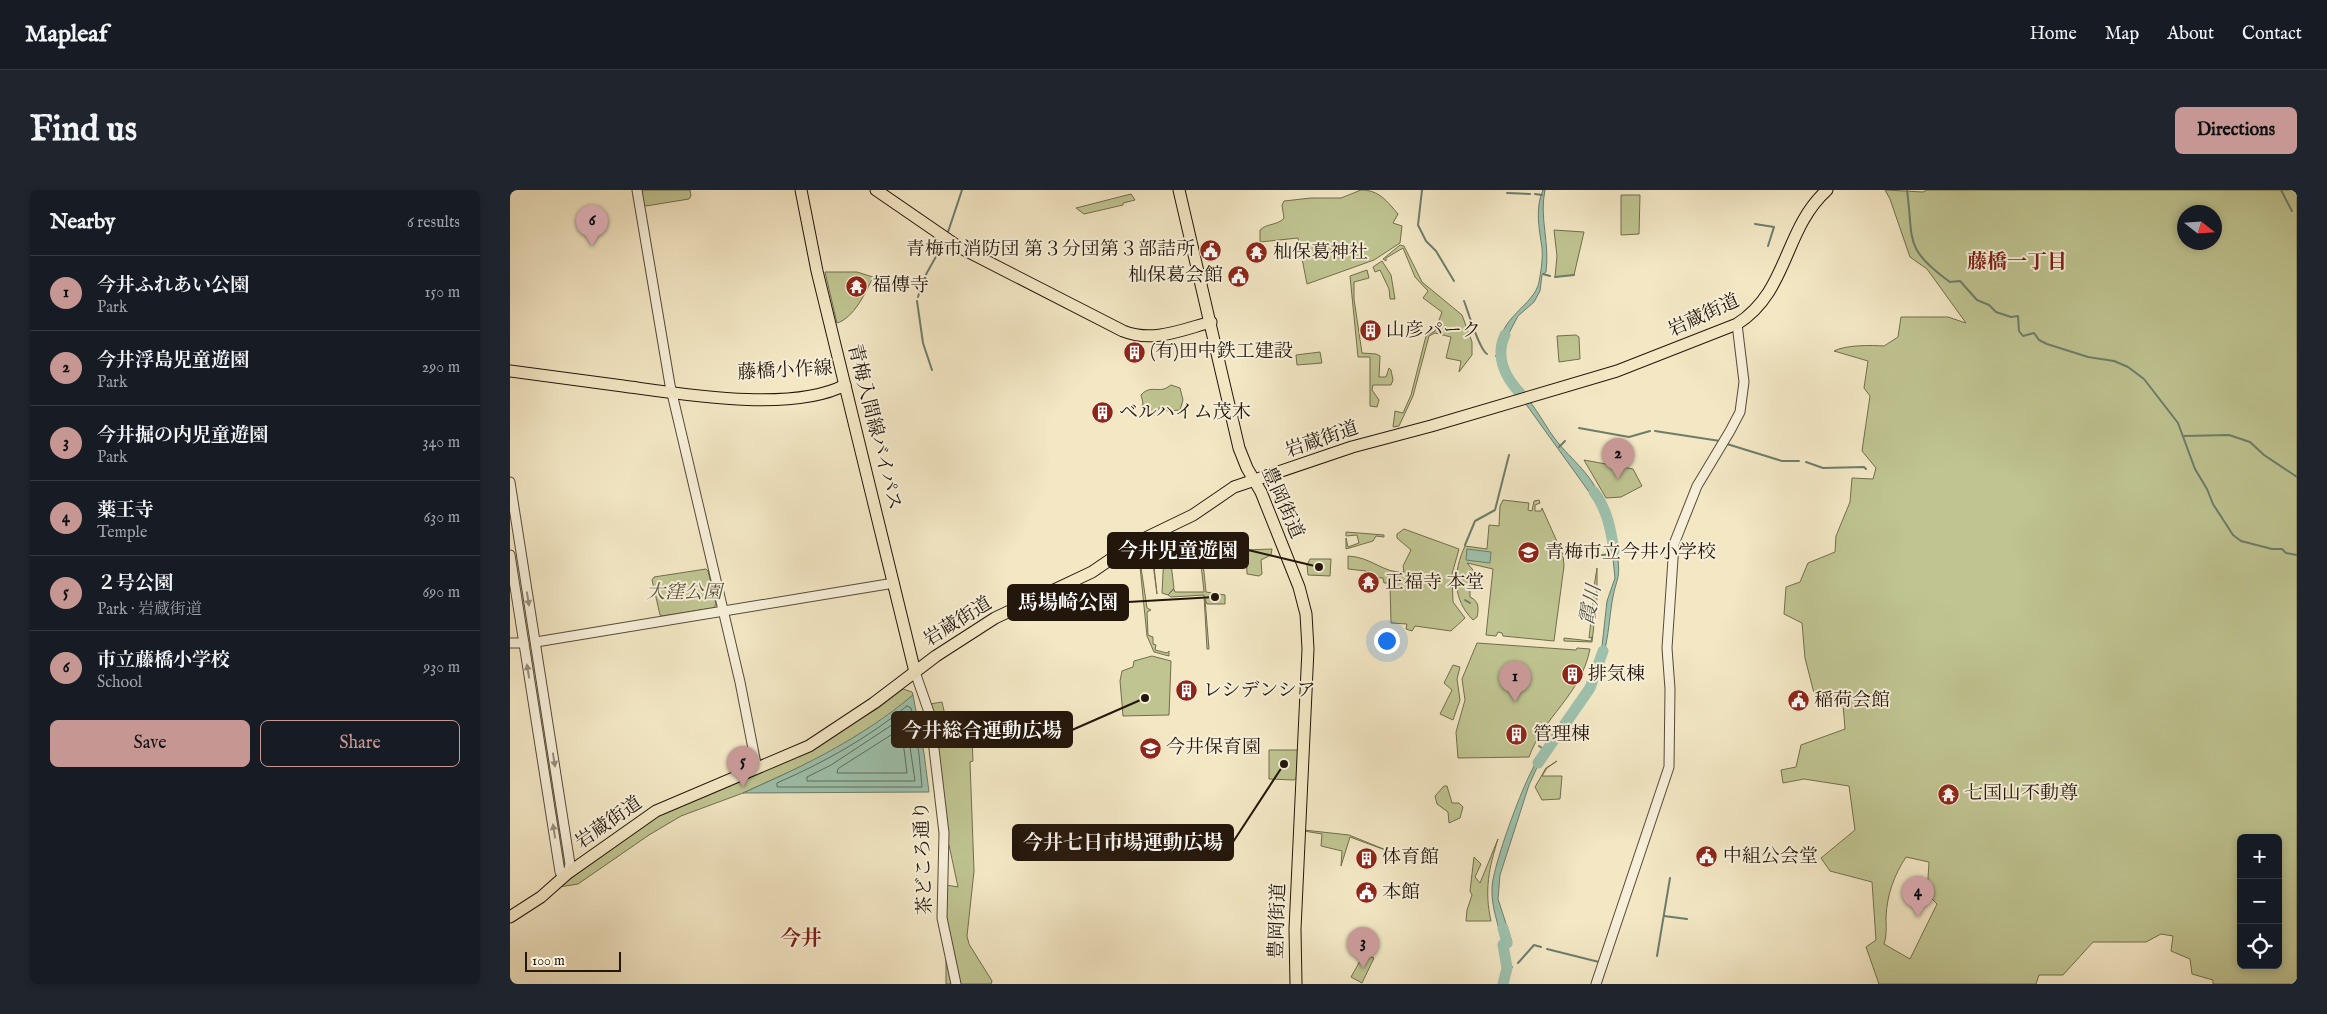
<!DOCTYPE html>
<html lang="en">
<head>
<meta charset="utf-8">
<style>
	body { margin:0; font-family:"IM FELL English","Noto Serif JP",serif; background:#20242c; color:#f1f3f6 }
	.controls { position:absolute; right:15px; bottom:15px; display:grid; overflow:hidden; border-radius:8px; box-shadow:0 2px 8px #0003 }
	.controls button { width:45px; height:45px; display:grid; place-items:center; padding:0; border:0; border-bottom:1px solid #363941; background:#171b24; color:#f1f3f6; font:25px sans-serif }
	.compass { position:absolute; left:1667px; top:15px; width:45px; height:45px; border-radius:50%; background:#171b24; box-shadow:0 2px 8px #0003; rotate:107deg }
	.scale { position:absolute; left:15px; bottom:12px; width:96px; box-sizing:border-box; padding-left:5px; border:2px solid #23160b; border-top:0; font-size:14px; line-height:18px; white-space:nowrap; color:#23160b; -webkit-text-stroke:4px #f7efd9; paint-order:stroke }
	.you { position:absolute; left:876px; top:450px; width:18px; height:18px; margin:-12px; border:4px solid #fff; border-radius:50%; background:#1a73e8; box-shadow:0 0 0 8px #1a73e833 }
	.badge { display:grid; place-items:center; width:32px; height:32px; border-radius:50%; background:#c59692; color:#111; font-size:16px; font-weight:700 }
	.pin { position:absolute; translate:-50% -41px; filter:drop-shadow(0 1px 2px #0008) }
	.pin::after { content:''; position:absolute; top:26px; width:18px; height:15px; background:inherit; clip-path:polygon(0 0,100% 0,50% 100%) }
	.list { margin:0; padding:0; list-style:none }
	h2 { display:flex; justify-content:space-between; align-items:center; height:65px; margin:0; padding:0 20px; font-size:21px }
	h2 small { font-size:16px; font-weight:400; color:#9ea1a6 }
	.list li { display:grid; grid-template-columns:32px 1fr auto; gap:15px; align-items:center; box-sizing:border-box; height:75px; padding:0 20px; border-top:1px solid #363941 }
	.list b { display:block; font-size:19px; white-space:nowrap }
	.list p { margin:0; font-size:16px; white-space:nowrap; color:#9ea1a6 }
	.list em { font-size:16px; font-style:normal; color:#9ea1a6 }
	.actions { display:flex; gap:10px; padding:15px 20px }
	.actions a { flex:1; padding:11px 0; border:1px solid #c59692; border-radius:8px; text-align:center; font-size:18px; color:#c59692 }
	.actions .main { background:#c59692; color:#111 }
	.icon { flex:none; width:28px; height:28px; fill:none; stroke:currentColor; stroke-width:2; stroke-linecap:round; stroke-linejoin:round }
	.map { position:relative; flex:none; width:1787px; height:794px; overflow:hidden; border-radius:8px }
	header { display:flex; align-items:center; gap:30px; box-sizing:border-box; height:70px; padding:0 25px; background:#171b24; border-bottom:1px solid #363941 }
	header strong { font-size:24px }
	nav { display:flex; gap:28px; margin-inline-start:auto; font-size:18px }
	.intro { display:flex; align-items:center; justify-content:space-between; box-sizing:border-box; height:120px; padding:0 30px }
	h1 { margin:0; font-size:35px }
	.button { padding:12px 22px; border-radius:8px; background:#c59692; color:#111; font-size:18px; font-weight:700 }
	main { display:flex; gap:30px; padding:0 30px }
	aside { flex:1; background:#171b24; border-radius:8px; box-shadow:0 2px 8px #0003 }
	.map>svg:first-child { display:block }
</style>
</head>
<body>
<header>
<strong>Mapleaf</strong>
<nav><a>Home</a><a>Map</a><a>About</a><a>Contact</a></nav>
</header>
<div class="intro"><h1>Find us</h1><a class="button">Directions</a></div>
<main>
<aside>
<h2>Nearby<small>6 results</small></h2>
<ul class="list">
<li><span class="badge">1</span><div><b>今井ふれあい公園</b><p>Park</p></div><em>150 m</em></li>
<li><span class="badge">2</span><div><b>今井浮島児童遊園</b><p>Park</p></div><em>290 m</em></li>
<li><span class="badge">3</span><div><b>今井掘の内児童遊園</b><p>Park</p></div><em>340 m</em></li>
<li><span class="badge">4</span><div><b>薬王寺</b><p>Temple</p></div><em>630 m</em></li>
<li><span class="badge">5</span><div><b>２号公園</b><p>Park · 岩蔵街道</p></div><em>690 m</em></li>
<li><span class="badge">6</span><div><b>市立藤橋小学校</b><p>School</p></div><em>930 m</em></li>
</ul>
<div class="actions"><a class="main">Save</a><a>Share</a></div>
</aside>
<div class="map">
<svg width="1787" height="794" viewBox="0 0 1787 794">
	<rect width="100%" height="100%" fill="#f3e7c4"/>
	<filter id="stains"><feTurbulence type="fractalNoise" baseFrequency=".004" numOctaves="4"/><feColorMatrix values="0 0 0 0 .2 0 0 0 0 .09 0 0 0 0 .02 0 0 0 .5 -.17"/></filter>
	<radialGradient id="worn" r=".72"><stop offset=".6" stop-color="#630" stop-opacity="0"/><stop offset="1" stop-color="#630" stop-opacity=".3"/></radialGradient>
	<g fill="#bfc491" stroke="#716d4e" fill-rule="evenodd">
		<path d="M131 0H180L181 6 179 9 136 16 134 15Z"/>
		<path d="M851 0C869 0 877 11 888 24L883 33 892 36 890 53 864 70 797 94 788 48 750 52V40C757 33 767 36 774 28L772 15 774 11 801 8H831Z"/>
		<path d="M1375 0 1413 2 1417 0H1787V794H1703V790L1682 784 1680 769 1661 761 1663 746 1651 744 1636 752H1583L1553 785H1529L1526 794H1369L1356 757 1366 750 1362 692 1320 681 1311 668 1345 640 1339 596 1294 589 1273 593 1271 580 1286 577 1291 555 1335 539 1333 514 1305 507 1295 468 1292 433 1274 424 1276 397 1290 392 1298 373 1325 362 1326 346 1340 312 1342 288 1363 289 1366 278 1352 261 1360 206 1354 198 1358 171 1324 161C1335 155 1361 155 1374 156L1388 147 1391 127H1438L1456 133 1417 79 1400 67 1380 9ZM1674 22H1704V52H1674ZM1731 648H1768V775H1731ZM1396 667 1419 672 1417 704 1427 714 1400 769 1374 754C1377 744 1376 737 1376 727 1377 705 1384 685 1396 667Z"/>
		<path d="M621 4 625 10 613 13V15L574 24 566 18Z"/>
		<path d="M1111 5H1130L1129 44 1111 45Z"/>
		<path d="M1044 40 1074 42 1064 85 1045 87 1047 66Z"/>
		<path d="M890 55 894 56 912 92 952 125 962 152V165L949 182 951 171 936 168 941 147 925 143 919 146 903 206 889 236 883 237 885 221 893 223 901 205 916 146 925 141 932 122 913 108 918 101 905 87 893 58 876 68V71L873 69Z"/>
		<path d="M872 71 881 85 885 109H880L879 99 870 80 865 82 863 77Z"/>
		<path d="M857 80 859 88 844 92V109L852 163 866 164 870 166 869 187H876L879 178 881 180 883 190 881 195H863L862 200 869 210 867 217 860 216V167H848L840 86Z"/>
		<path d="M315 82H347L363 87C356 102 344 128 327 133Z"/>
		<path d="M1066 145 1069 147 1070 169 1049 172 1047 146Z"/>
		<path d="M810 162 812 173 787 175 786 165Z"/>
		<path d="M661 195 670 198 673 210 670 220 658 221 650 217 645 225 639 224 631 218 633 213 631 205C639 196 645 201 654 199 657 198 659 196 661 195Z"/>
		<path d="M1074 270 1123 279 1132 296 1111 307 1096 308Z"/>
		<path d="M993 310 1019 313 1018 320 1022 321 1024 311 1029 310 1030 313 1025 315V321H1031L1032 318 1053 365 1054 376 1044 451 993 446 992 443 988 442 986 446 976 445 983 379 957 373 963 380 960 390V407C969 411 969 418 967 427L963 430C942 409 943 382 955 356L977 359 979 335 989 336 990 316Z"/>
		<path d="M894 339 949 359 942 384 943 412 955 428 941 441 905 436 902 441 896 439 897 434 881 433 880 393H874L873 388 855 387 856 381 838 379V366C862 367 874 384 894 382L893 376 901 360 887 348V344Z"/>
		<path d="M657 342 664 398 658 405 652 403 654 364 642 358 647 404 641 359 636 360V353Z"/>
		<path d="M836 342 874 345V347L866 346 863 351 836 359V348L838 357 849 353 847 345 836 346Z"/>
		<path d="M628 357 637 418 641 420 637 422 638 445 643 447V454L646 455 645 460 657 463 659 461V466L644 462 637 446Z"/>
		<path d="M762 359 761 365 751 370 752 384 749 386 737 384 736 360Z"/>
		<path d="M692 363 696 402 715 405V414H697L695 409 699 459H697L694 405 661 407 658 405 664 399 665 402H694L690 365 668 366Z"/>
		<path d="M800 369H821L820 386 798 385 797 375Z"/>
		<path d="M1087 378V408L1082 452 1054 451V448L1081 451 1082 447 1079 448 1084 403H1086L1087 398 1084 397Z"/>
		<path d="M196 379 198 381 206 414 204 418 152 426 150 425 142 390 144 387Z"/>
		<path d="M967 453 1066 460 1067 458 1080 459C1071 505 1033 527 1019 567L948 568 946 542 955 510 952 489Z"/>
		<path d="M642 466 661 471 659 525 613 526 610 491 612 481 623 477 624 471Z"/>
		<path d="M943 475 950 477 947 489 950 510 943 530 930 524 942 500 934 493Z"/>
		<path d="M393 499 402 502 403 505 378 526 314 566 233 603 171 626 139 645 68 694 49 697 151 624 285 568 370 517Z"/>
		<path d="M432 512 441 551 462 548 463 571 460 572 464 681 457 746 459 754 482 791 481 794H436V695L448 697 439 655 436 656 433 599 420 514Z"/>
		<path d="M759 560H790L788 587 784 590 759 589Z"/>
		<path d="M1047 571 1037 578 1032 586H1052L1050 609 1032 610 1025 597 1036 578Z"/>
		<path d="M934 596H937L942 613H949L953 617 950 628 939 633 938 622 927 614 925 606Z"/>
		<path d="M794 640 839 645 886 664 840 647 831 676 832 661 811 656 812 644 794 641Z"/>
		<path d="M988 649C979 678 974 700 981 731H956L957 720 962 705 960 701 964 667 971 674 965 687 970 693Z"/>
		<path d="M854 764 864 768 852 793 841 787Z"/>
	</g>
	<g fill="#9dc1ad" stroke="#6c7d6c">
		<path d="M1033 0H1035C1029 27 1040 53 1036 82L1032 85 1030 101 1024 112 1008 126 991 158C986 129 1025 115 1029 92 1031 81 1033 69 1032 58 1029 38 1025 18 1033 0Z"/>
		<path d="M1000 192C1020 205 1031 230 1045 249 1062 271 1085 286 1092 314L1082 306Z"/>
		<path d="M1103 348C1107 358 1111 381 1107 391 1098 417 1101 449 1090 474L1097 411 1105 388 1101 350Z"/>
		<path d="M957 359 981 362 980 373 956 370Z"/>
		<path d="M403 505 414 563 419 602 233 603C294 576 352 548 403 505Z"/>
		<path d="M1035 560 1019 595 990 685 988 709 1002 752 992 753C989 735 981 717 982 698 982 677 1020 571 1035 560Z"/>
	</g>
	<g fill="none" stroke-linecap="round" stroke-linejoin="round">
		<g stroke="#606c5c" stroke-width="1">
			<path d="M397 516 401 518 409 564 412 597H267V593C313 573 358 548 397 516Z"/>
			<path d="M393 528 396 529 405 591H297V587L321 575Z"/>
			<path d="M388 541 392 543 397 583H327L328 579Z"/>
		</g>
		<g stroke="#6c7d6c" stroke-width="2">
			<path d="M912 0 908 35 916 51 926 61 944 91"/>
			<path d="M1397 0C1404 51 1393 58 1440 92L1450 91 1467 110 1479 115 1486 122 1501 127 1508 126 1509 141 1513 146 1524 143 1529 150 1537 154 1578 167 1604 171 1618 177 1634 189 1668 233 1685 279 1697 299 1703 314 1723 345 1731 351 1762 359H1772L1776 363 1787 365"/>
			<path d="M1771 0 1782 21"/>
			<path d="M997 3 1020 4"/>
			<path d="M1025 4 1032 5"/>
			<path d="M1245 34 1264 37 1258 56"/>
			<path d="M438 42 452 0"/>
			<path d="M1033 84 1040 86"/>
			<path d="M1045 87 1064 85"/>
			<path d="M408 107 414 88 433 54"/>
			<path d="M407 111 413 153 422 180"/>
			<path d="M954 111C959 124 969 159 977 164"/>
			<path d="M986 166 991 165"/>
			<path d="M1069 238 1119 247 1140 241"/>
			<path d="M1145 241 1210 251"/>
			<path d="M1674 246 1719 245 1740 252 1754 265 1787 287"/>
			<path d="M1217 254 1272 271H1289"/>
			<path d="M1049 257 1055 251"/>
			<path d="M1296 272 1313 278 1354 277 1356 279"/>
			<path d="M955 355 965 331 985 320 999 265"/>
			<path d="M1092 365 1104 364"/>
			<path d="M955 410 960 413"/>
			<path d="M1029 556 1035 560"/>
			<path d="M1154 726 1177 729"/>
			<path d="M1037 759 1089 772"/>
			<path d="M1147 766 1160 688"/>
			<path d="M1008 773 1024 755 1031 757"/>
			<path d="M996 781 1002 777"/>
		</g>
		<g stroke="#9dc1ad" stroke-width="11">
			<path d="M995 145C985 166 995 187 1010 203"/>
			<path d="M1084 302C1097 319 1101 340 1104 361"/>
			<path d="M1028 573 1080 498 1093 461"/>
			<path d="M993 794 997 778 993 755 997 753 993 738"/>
		</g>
		<defs>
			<g id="minor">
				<path d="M127 0 160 195 230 492 247 579"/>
				<path d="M0 292 60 674 58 683 50 682 0 365"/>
				<path d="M26 452 384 393"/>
				<path d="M0 453H14"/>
				<path d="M405 482 420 525 434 643 432 728 446 794"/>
				<path d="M1086 794 1159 577 1160 499 1157 458 1164 354 1187 296 1220 241 1230 222 1234 192 1227 134"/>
			</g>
			<g id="major">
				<path d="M291 0 307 81 405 482"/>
				<path d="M366 0 449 57 613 141C643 153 671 140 701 132"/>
				<path d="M669 0 729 258 737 278 751 302 789 397 796 424 798 459 785 739 786 794"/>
				<path d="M0 181C38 186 76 191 113 196 172 204 282 223 335 195"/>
				<path d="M0 727 31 707 58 683 146 621 299 556 364 513 426 466 485 428 582 382 623 354 683 325 724 297 842 257 921 236 1107 181 1227 134C1279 101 1273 40 1317 0"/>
			</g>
		</defs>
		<use href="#minor" stroke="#574a39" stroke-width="11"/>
		<use href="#major" stroke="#23160b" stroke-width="13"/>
		<use href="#minor" stroke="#f7efd9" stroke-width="9"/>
		<use href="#major" stroke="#f3e7c4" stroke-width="11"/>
	</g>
	<defs><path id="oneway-solid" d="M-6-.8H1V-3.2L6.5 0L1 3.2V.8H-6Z" transform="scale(1.25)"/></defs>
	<g fill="#988d7c">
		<use href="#oneway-solid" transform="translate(18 409) rotate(81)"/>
		<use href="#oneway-solid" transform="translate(18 481) rotate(-99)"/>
		<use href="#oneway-solid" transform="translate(44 570) rotate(81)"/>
		<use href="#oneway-solid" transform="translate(44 641) rotate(-99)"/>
	</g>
	<defs>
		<symbol id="civic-disc" viewBox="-11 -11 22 22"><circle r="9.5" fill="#8f2418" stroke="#f7efd9"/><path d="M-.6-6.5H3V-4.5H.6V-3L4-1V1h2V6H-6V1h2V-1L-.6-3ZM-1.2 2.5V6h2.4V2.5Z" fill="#fff"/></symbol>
		<symbol id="temple-disc" viewBox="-11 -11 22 22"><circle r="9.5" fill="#8f2418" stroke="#f7efd9"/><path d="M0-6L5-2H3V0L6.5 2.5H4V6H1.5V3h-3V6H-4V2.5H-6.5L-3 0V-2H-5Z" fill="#fff"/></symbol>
		<symbol id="building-disc" viewBox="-11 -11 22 22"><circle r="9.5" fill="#8f2418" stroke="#f7efd9"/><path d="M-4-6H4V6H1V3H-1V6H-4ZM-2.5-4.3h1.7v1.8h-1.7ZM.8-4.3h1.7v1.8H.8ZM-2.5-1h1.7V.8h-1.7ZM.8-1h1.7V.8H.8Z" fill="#fff"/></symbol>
		<symbol id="school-disc" viewBox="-11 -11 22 22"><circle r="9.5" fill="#8f2418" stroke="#f7efd9"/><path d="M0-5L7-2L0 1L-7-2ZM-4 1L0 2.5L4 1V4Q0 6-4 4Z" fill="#fff"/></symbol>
	</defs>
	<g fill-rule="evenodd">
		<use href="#civic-disc" x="688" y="48" width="25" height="25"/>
		<use href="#temple-disc" x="734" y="50" width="25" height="25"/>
		<use href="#civic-disc" x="716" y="74" width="25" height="25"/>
		<use href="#temple-disc" x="334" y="84" width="25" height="25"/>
		<use href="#building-disc" x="848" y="128" width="25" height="25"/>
		<use href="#building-disc" x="612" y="150" width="25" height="25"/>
		<use href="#building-disc" x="580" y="210" width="25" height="25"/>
		<use href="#school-disc" x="1006" y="350" width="25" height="25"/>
		<use href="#temple-disc" x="846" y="380" width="25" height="25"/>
		<use href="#building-disc" x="1050" y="472" width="25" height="25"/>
		<use href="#building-disc" x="664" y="488" width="25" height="25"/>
		<use href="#civic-disc" x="1276" y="498" width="25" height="25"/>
		<use href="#building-disc" x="994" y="532" width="25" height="25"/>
		<use href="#school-disc" x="628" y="546" width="25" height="25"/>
		<use href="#temple-disc" x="1426" y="592" width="25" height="25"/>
		<use href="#civic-disc" x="1184" y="654" width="25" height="25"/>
		<use href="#building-disc" x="844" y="656" width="25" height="25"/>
		<use href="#civic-disc" x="844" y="690" width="25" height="25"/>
	</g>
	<g text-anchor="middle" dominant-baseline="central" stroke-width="4" stroke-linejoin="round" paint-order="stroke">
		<g font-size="19" fill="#23160b" stroke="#f7efd9" text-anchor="start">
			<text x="685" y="60" text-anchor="end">青梅市消防団 第３分団第３部詰所</text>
			<text x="763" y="63">杣保葛神社</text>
			<text x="713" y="86" text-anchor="end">杣保葛会館</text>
			<text x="362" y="96">福傳寺</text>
			<text x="876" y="141">山彦パーク</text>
			<text x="640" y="162">(有)田中鉄工建設</text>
			<text x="609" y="223">ベルハイム茂木</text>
			<text x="1035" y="363">青梅市立今井小学校</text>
			<text x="875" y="393">正福寺 本堂</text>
			<text x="1078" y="485">排気棟</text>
			<text x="693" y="501">レシデンシア</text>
			<text x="1304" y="511">稲荷会館</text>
			<text x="1023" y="545">管理棟</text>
			<text x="656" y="558">今井保育園</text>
			<text x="1454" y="604">七国山不動尊</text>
			<text x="1213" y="667">中組公会堂</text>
			<text x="872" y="668">体育館</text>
			<text x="872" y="703">本館</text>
		</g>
		<g font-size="19" fill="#23160b" stroke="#f7efd9">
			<text transform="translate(1194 126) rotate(-25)">岩蔵街道</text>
			<text transform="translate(275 181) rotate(-3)">藤橋小作線</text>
			<text transform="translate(364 237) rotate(76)">青梅入間線バイパス</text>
			<text transform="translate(812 250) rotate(-19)">岩蔵街道</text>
			<text transform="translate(772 313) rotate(66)">豊岡街道</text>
			<text transform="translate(448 432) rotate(-32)">岩蔵街道</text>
			<text transform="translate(99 633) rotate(-35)">岩蔵街道</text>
			<text transform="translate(414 668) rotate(-92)">茶どころ通り</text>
			<text transform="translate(768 731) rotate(-88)">豊岡街道</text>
		</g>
		<g font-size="19" font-style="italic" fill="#5a533a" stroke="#f7efd9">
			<text x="174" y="403">大窪公園</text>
		</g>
		<g font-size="20" font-weight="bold" fill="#7a1f14" stroke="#f7efd9">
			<text x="1507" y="72">藤橋一丁目</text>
		</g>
		<g font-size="20" font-style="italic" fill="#4e5244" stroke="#f7efd9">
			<text transform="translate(1081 415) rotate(-79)">霞川</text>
		</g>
		<g font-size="21" font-weight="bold" fill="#7a1f14" stroke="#f7efd9">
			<text x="291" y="749">今井</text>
		</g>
	</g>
	<path fill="none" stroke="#23160b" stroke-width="2" d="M809 377L738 360M705 407L618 412M635 508L562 540M774 574L723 652"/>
	<g fill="#23160b" stroke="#f7efd9" stroke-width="2">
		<circle cx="809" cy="377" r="5"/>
		<circle cx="705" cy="407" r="5"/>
		<circle cx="635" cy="508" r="5"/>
		<circle cx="774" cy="574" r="5"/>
	</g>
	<g fill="#23160b" stroke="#23160b" stroke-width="2">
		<rect x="598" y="343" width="140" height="35" rx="5"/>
		<rect x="498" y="395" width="120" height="35" rx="5"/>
		<rect x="382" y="522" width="180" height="35" rx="5"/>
		<rect x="503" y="635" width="220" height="35" rx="5"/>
	</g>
	<g font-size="20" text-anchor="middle" font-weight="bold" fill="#fff">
		<text x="668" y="367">今井児童遊園</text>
		<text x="558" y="419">馬場崎公園</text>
		<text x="472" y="547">今井総合運動広場</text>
		<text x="613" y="659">今井七日市場運動広場</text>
	</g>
	<rect width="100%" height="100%" filter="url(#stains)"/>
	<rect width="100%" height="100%" fill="url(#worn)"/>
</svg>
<div class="controls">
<button>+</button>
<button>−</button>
<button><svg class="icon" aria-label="locate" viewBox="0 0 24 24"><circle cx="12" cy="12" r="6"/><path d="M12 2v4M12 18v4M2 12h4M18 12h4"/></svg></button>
</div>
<svg class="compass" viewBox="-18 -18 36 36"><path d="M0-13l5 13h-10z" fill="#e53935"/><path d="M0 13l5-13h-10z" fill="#9ea1a6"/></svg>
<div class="scale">100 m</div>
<div class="you"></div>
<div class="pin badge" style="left:1005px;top:512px">1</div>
<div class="pin badge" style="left:1108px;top:289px">2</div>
<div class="pin badge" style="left:853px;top:778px">3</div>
<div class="pin badge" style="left:1408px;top:727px">4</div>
<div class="pin badge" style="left:233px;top:597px">5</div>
<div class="pin badge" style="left:82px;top:56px">6</div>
</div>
</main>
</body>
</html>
